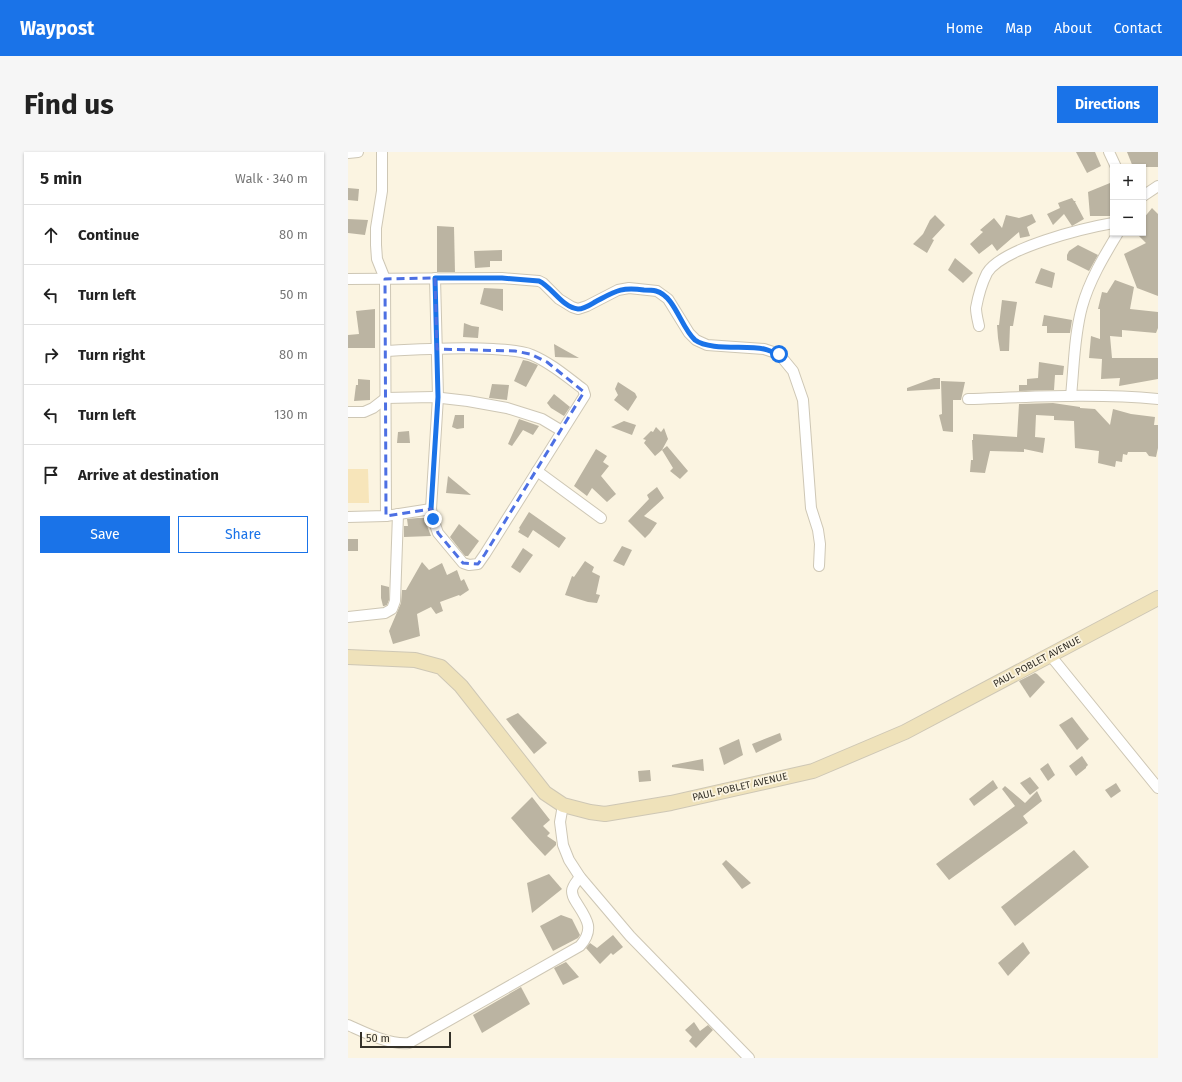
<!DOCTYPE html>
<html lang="en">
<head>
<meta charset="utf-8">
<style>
	body { margin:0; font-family:"Fira Sans",sans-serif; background:#f6f6f6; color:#222 }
	.controls { position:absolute; right:12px; top:12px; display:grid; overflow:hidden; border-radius:0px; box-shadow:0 1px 3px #0004 }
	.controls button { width:36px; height:36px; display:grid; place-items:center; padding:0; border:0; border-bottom:1px solid #e0e0e0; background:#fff; color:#222; font:20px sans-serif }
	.scale { position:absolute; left:12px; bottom:10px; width:91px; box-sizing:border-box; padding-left:4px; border:2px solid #343129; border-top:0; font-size:11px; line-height:14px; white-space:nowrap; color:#343129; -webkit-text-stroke:3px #fbf4e1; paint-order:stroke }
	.stop { position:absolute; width:12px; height:12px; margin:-9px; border:3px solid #1a73e8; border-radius:50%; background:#fff }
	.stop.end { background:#1a73e8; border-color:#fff; box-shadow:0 1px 4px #0008 }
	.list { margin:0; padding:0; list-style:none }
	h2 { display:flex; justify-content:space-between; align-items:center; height:52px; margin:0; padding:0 16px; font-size:17px }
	h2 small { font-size:13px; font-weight:400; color:#767676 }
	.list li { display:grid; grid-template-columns:26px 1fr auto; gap:12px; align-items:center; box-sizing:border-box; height:60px; padding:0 16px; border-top:1px solid #e0e0e0 }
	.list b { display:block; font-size:15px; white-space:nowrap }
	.list em { font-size:13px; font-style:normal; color:#767676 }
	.actions { display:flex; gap:8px; padding:12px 16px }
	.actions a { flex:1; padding:9px 0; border:1px solid #1a73e8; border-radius:0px; text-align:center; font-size:14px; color:#1a73e8 }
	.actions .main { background:#1a73e8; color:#fff }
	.icon { flex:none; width:22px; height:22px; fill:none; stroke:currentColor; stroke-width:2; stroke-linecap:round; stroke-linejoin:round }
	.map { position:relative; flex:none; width:810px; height:906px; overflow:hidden; border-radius:0px }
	header { display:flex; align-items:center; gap:24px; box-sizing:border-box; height:56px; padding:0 20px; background:#1a73e8; color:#fff }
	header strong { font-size:19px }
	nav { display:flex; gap:22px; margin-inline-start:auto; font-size:14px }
	.intro { display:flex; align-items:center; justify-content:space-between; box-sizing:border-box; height:96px; padding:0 24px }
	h1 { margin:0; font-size:28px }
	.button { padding:10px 18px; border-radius:0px; background:#1a73e8; color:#fff; font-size:14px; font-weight:700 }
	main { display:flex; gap:24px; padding:0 24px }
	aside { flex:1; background:#fff; border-radius:0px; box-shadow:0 1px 3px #0004 }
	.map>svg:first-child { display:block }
</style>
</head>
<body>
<header>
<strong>Waypost</strong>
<nav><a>Home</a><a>Map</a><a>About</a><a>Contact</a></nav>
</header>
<div class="intro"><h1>Find us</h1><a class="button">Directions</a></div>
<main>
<aside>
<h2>5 min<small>Walk · 340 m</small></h2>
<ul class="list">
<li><svg class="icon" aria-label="ahead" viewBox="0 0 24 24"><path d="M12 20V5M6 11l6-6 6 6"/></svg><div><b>Continue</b></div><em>80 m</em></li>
<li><svg class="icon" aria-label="left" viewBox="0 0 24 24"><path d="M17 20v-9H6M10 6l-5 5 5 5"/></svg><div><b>Turn left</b></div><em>50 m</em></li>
<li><svg class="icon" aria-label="right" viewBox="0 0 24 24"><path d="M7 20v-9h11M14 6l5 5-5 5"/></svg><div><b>Turn right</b></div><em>80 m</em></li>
<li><svg class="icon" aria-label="left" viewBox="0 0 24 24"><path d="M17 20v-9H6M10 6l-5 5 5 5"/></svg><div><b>Turn left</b></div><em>130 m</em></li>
<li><svg class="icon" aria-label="arrive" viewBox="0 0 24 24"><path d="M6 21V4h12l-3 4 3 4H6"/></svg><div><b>Arrive at destination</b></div></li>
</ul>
<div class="actions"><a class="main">Save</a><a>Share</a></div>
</aside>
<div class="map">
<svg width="810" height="906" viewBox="0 0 810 906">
	<rect width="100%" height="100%" fill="#fbf4e1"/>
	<path fill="#f7e5ba" d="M0 317H20L21 351H0Z"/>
	<g fill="#bbb4a2">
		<path d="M728 0H747L753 14 739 21Z"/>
		<path d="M779 0H810V15H785Z"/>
		<path d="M762 31 765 51V64H742L740 40Z"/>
		<path d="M0 36 11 37 10 49 0 48Z"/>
		<path d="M724 46 726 49H728L727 50 736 67 724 74 716 62 705 73 699 62 712 56 710 51Z"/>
		<path d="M804 56 810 62V144L789 136 776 102 798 91 788 81H795V67Z"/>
		<path d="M684 62 688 70 679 75 682 84 672 86 671 80 649 99 644 92 631 102 622 92 635 80 632 78 646 66 654 76 658 63 671 66Z"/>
		<path d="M587 63 597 73 584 87 586 88 579 101 565 92 575 82 582 68Z"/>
		<path d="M0 67 20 68 17 83 0 81Z"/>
		<path d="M89 74 106 75 107 120H89Z"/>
		<path d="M730 93 750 103 741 119 719 108V103L721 99Z"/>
		<path d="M154 98V109H142V115L127 116 126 99Z"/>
		<path d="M607 106 625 121 615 131 600 118Z"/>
		<path d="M693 116 707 121 704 136 687 131Z"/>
		<path d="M767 128 786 135 782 157 810 160V176L808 181 774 178V185L762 184 764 206H810V227L771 234 772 226 753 227 754 207 741 206 743 184 752 187V157H750L754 140 759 141Z"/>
		<path d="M136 136 155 137V159L132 152Z"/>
		<path d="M654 148 669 150 665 174H662L661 199H652L650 186 649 173H651Z"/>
		<path d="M27 157V196H0V183L11 182 8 159Z"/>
		<path d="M696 163 724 168 722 181H699V174H694Z"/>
		<path d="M116 171 124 174 131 175 130 186 115 185Z"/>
		<path d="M206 192 231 206 207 205Z"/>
		<path d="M175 208 180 209 190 213 178 235 166 229Z"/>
		<path d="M691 210 716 214 715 223H707L706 238 671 239V233H679V227L690 226Z"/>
		<path d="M586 226H592V237L559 239V236Z"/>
		<path d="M10 227 22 228V248L6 249 8 233H10Z"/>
		<path d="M593 229 617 230 613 248H605V280L595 279 591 263 594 262Z"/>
		<path d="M270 230 287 241 289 245 280 259 266 248 270 243 267 237Z"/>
		<path d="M144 232 161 233 159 248 141 246Z"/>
		<path d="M206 242 222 255 216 264 203 256 199 251Z"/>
		<path d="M705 251 732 255V256L747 257 762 273 765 257 783 262 807 265 806 273H810V296L808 305 801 304 798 300H780L779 303 775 302 774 310 768 309 767 315 750 311 751 299 727 296 726 269 706 268V264L688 263 687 285 697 286 695 301 676 297V300L642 299 637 321 622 320 623 308H625L624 288H625V282L669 285 671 252Z"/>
		<path d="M107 263H116V276L109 277 104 275Z"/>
		<path d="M171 267 191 274 185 283 175 278 164 294 160 292Z"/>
		<path d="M276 269 288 273 284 283 263 275Z"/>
		<path d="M308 275 313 280 316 276 320 287 314 298 319 294 340 319 332 327 322 319 325 316 314 298 307 304 296 291 298 288 295 287 303 279 305 280Z"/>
		<path d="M61 279 62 291H49L50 280Z"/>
		<path d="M248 297 259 304 255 310 261 314 253 324 268 342 259 350 244 336 239 344 226 334Z"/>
		<path d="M100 324 123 343 98 341Z"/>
		<path d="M309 335 316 346 296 364 309 371 302 381 297 386 280 369 301 347 299 343Z"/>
		<path d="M181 360 218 386 211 396 185 378 180 386 170 380 172 377 171 376Z"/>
		<path d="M70 366H76L83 384 56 385V374H60L59 367Z"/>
		<path d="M111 372 131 389 120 404H117L102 385Z"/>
		<rect x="0" y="387" width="10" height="12"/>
		<path d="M274 394 284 398 276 414 265 409Z"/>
		<path d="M175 396 185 403 172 421 163 415Z"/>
		<path d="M237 409 246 415 244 420 252 424 248 442 252 443 249 451 240 450 217 443 224 424 226 425Z"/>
		<path d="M74 410 81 418 94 411 99 423 109 418 113 429 116 427 121 438 112 444 111 443 92 450 95 459 88 462 83 455 69 462 72 484 45 492 41 479 53 451 54 438H58Z"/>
		<path d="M33 433 41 435V448L39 453 36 454H35L33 446Z"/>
		<path d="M687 521 689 522 697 530 682 546 671 529Z"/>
		<path d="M170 561 199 591 186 602 158 567Z"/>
		<path d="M724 565 741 587 729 598 711 573Z"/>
		<path d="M432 581 434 588 408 601 404 592Z"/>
		<path d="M391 587 395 603 376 613 371 596Z"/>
		<path d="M734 604 740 613 738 615V616L728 624 721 614Z"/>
		<path d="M355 607 356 619 324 615V613Z"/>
		<path d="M700 611 707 623 700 629 692 617Z"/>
		<path d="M302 618 303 629 291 630 290 619Z"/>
		<path d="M682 625 691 636 682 643 672 631Z"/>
		<path d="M645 628 650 636 626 654 621 647Z"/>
		<path d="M768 631 773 639 763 646 757 638Z"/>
		<path d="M657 634 677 651 689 639 694 649 675 664 680 671 601 728 588 712 667 654 654 637Z"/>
		<path d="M184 645 202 668 195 674 202 681 199 684 208 690V693L197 704 182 688 163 666Z"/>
		<path d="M726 698 741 715 667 774 653 755Z"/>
		<path d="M378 708 403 731 394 737 374 712Z"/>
		<path d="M201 722 214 737 184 761 179 731Z"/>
		<path d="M213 763 224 767 232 783 230 786 205 799 192 774Z"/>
		<path d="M265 783 275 795 265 803 263 801 252 812 238 796 242 791 249 796Z"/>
		<path d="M675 790 682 801 660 824 650 811Z"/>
		<path d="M218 810 231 825 215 833 206 816Z"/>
		<path d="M173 835 182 852 134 881 125 863Z"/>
		<path d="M346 870 352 879 360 873 365 878 348 896 341 889 344 885 337 878Z"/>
	</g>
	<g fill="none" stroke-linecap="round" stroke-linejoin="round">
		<defs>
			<g id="street">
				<path d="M34 0V39L28 76V93L29 107 37 127 38 364"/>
				<path d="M761 0 768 15"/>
				<path d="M0 1 10 0"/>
				<path d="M795 44 810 34"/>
				<path d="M0 127 154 126 191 129 195 131 211 147 224 155 230 157 239 154 270 138 281 136 309 139 320 147 341 181 348 188 359 193 416 197 431 202 445 219 455 248 463 356 470 378 472 392 471 414"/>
				<path d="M631 174C630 169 628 162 628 156 630 145 634 131 639 121 654 96 736 76 765 71"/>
				<path d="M38 199C74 197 109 195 145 197 158 198 172 198 184 203 203 211 219 225 235 237L237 243 137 402 130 412 121 413 115 411 90 381 85 367 83 357 90 245 87 126"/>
				<path d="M723 244C726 215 726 184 734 155 741 129 756 104 770 81"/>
				<path d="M620 247C683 245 747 241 810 247"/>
				<path d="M0 260H16L25 256 38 246 85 245 120 249 159 256 194 267 214 279"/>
				<path d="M189 319 253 366"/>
				<path d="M0 365 38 364 83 357"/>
				<path d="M0 465 37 461 44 457 47 449 50 362"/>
				<path d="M702 503 810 636"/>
				<path d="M215 653 212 670 215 693 221 708 232 725 282 784 401 906"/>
				<path d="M0 873C18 881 41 893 61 891L232 794C247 777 239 767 228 750 226 747 224 743 224 739 224 734 229 729 232 725"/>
			</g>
			<path id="secondary" d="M0 505 67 508 93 515 113 534 197 641 215 653 242 660 257 662 323 651 465 619 557 580 810 446"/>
		</defs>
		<use href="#street" stroke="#cec7b5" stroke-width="12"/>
		<use href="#secondary" stroke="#cec7b5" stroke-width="16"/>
		<use href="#street" stroke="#fff" stroke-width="10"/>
		<use href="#secondary" stroke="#efe2ba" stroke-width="14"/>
	</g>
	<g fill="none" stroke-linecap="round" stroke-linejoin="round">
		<path stroke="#1a73e8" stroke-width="5" d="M85 367 83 357 90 245 87 126H154L191 129C204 135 215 156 230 157 236 157 242 153 247 150 268 139 272 135 296 138 300 138 304 138 308 139 327 144 333 176 347 188 362 199 398 193 416 197 421 198 426 201 431 202"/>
	</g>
	<path fill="none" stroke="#4d70e3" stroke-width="3" stroke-dasharray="8 5" stroke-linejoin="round" d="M87 126 89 197 167 199 182 202 199 210 236 240 137 402 130 412 115 411 90 381 83 357 38 364 37 127Z"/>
	<g text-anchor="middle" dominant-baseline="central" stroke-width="3.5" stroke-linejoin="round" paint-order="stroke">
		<g font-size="10" fill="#343129" stroke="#fbf4e1">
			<text transform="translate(689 510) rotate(-28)">PAUL POBLET AVENUE</text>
			<text transform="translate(392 635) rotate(-13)">PAUL POBLET AVENUE</text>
		</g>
	</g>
</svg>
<div class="controls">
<button>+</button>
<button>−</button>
</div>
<div class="scale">50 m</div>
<div class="stop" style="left:431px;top:202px"></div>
<div class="stop end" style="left:85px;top:367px"></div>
</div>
</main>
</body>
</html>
